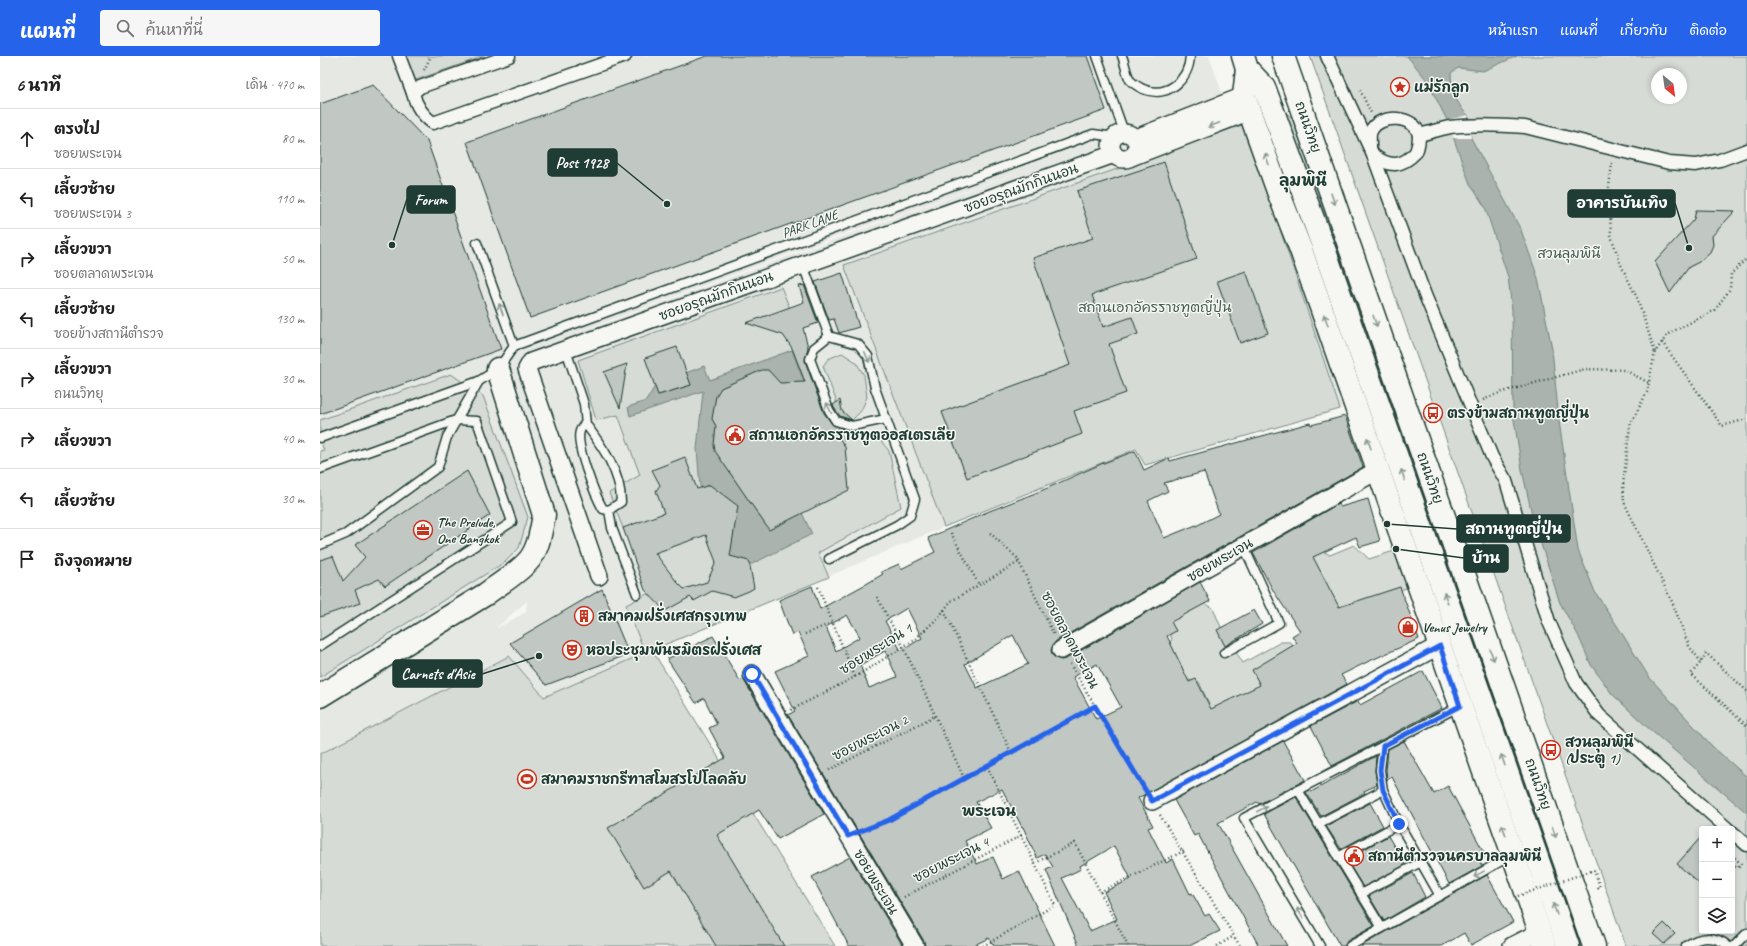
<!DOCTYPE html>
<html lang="th">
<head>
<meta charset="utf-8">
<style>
	body { margin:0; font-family:Caveat,"Playpen Sans Thai",sans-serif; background:#f6f6f6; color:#222 }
	.controls { position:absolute; right:12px; bottom:12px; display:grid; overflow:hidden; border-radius:4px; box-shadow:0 2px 6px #0003 }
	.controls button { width:36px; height:36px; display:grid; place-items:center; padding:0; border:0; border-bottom:1px solid #e0e0e0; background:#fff; color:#222; font:20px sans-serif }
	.compass { position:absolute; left:1331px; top:12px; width:36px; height:36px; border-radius:50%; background:#fff; box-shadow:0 2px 6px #0003; rotate:151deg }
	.stop { position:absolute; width:12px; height:12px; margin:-9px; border:3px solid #2563eb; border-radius:50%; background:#fff }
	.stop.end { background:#2563eb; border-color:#fff; box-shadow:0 1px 4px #0008 }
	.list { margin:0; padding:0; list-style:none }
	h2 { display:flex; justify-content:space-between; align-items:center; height:52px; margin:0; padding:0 16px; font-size:17px }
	h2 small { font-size:13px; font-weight:400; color:#767676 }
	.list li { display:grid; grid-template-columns:26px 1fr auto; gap:12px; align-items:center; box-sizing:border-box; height:60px; padding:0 16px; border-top:1px solid #e0e0e0 }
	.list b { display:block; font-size:15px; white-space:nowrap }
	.list p { margin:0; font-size:13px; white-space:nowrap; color:#767676 }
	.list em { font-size:13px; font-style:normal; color:#767676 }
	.icon { flex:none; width:22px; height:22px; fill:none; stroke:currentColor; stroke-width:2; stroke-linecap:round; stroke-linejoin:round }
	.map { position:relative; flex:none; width:1427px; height:890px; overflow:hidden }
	header { display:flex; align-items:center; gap:24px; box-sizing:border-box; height:56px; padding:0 20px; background:#2563eb; color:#fff }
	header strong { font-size:19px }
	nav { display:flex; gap:22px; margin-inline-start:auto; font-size:14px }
	.search { width:280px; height:36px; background:#f6f6f6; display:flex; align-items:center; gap:10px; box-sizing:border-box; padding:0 14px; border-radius:4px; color:#767676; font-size:15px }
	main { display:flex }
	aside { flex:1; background:#fff }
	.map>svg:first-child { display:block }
</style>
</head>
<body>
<header>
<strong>แผนที่</strong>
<div class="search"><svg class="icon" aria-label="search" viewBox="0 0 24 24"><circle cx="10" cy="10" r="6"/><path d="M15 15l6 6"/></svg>ค้นหาที่นี่</div>
<nav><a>หน้าแรก</a><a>แผนที่</a><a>เกี่ยวกับ</a><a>ติดต่อ</a></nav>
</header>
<main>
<aside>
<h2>6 นาที<small>เดิน · 470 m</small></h2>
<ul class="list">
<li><svg class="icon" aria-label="ahead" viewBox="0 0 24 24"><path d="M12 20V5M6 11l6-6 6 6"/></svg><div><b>ตรงไป</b><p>ซอยพระเจน</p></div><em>80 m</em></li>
<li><svg class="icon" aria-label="left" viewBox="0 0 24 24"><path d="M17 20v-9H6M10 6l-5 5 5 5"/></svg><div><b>เลี้ยวซ้าย</b><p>ซอยพระเจน 3</p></div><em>110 m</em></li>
<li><svg class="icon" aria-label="right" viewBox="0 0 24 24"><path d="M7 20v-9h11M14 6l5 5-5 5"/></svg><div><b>เลี้ยวขวา</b><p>ซอยตลาดพระเจน</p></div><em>50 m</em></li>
<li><svg class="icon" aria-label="left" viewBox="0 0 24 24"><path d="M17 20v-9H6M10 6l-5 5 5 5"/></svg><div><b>เลี้ยวซ้าย</b><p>ซอยข้างสถานีตำรวจ</p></div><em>130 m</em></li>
<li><svg class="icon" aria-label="right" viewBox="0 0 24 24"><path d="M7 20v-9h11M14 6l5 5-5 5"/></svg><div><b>เลี้ยวขวา</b><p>ถนนวิทยุ</p></div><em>30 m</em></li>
<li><svg class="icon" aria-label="right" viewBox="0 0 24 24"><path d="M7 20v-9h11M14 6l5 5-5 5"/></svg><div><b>เลี้ยวขวา</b></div><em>40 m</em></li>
<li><svg class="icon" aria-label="left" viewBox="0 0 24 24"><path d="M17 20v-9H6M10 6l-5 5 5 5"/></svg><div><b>เลี้ยวซ้าย</b></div><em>30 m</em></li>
<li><svg class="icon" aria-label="arrive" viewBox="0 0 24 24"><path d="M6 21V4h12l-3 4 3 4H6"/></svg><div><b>ถึงจุดหมาย</b></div></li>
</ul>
</aside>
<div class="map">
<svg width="1427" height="890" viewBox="0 0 1427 890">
	<rect width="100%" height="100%" fill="#f6f6f2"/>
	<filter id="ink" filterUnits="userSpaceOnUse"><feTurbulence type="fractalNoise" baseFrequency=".025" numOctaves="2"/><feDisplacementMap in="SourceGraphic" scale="8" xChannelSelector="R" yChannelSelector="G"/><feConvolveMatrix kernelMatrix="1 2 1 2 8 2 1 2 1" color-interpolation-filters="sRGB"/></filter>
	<g filter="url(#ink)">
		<path fill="#e6e8e4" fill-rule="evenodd" d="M0 0H889L904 42 912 39 1026 346 1020 353 825 409 816 393 624 471 224 641 189 600 0 698ZM716 110 274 271V270L529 176ZM207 545 206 556 177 572V571Z"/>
		<g fill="#d6dbd6" stroke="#7a8c85" fill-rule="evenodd">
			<path d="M84 0H165L93 25Z"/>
			<path d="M990 0H1427V890H1306ZM1337 18H1361V42H1337ZM1382 773H1412V875H1382Z"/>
			<path d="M964 58H968L972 62 1023 207V210L1020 212Z"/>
			<path d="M925 68 1020 353 825 409 816 393 624 471 524 209Z"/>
			<path d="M461 231 524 384 557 380 569 395 581 451 498 497 509 521 332 594 515 890H0V698L189 600 224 641 325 597 306 549 329 537 289 437 320 419 298 359 276 364 258 304Z"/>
			<path d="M1032 241 1037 244 1194 687 1192 690 1187 692 1178 679V656L1158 605Z"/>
			<path d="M522 297 536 306 544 319 547 341 541 355 531 365 523 363 517 356 516 344 503 310 508 303Z"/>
			<path d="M131 318 163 340 208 461 199 492 185 506 0 621V395L4 394 0 384V364Z"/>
			<path d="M1034 489 1049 503 1074 495 1089 531 1026 554 1005 555 982 490 995 491 1010 499Z"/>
			<path d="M853 536 872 540 893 552 903 576 923 607 961 586H970L977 591 958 642 873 657 889 648 879 626 864 623 846 593 852 583 840 560 839 542Z"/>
			<path d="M1212 754H1216L1264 890H1256Z"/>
		</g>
		<g fill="#aab3ae" stroke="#72847d">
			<path d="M1087 0H1197L1163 15 1138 12 1131 17 1132 36 1142 53 1148 59 1151 82 1201 174 1218 222 1232 293 1239 365 1258 494 1275 536 1298 571 1329 621 1393 691 1427 721V757L1327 671 1292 638 1271 609 1258 579 1240 547 1213 463 1202 414 1193 357 1192 254 1188 221 1165 151 1150 128 1127 64 1106 23Z"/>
			<path d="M472 294 494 352 480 453 492 478 432 508 404 503 380 430 377 393 383 335 310 360 308 351 326 345 335 330 339 339 371 329 366 317 384 310 390 324Z"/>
		</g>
		<path fill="#f6f6f2" d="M1148 59 1151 82H1133L1127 64Z"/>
		<g fill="#c1c8c3" stroke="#1f3d34" fill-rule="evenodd">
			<path d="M387 0H767L786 54 210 262 147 86Z"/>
			<path d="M53 29 107 85 181 293 0 358V48Z"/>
			<path d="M844 106 877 203 772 239 783 271 812 261 818 278 789 288 806 337 754 355 762 378 647 422 622 356 750 309 713 202 773 182 757 135Z"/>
			<path d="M1376 154 1415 155 1392 180 1393 189 1390 196 1379 206 1369 211 1350 237 1335 206 1374 163Z"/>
			<path d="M926 215 948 277 920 287 897 225Z"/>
			<path d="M522 217 539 271 519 277 514 263 509 264 495 226Z"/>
			<path d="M484 229 498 267 483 272 488 291 485 305 504 357 512 368 523 373 516 377 525 391 529 434 449 474 395 395 394 389 396 370 392 363 396 340 401 332 442 314H448L460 327 485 326 472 292 463 279 426 267 484 246 479 230Z"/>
			<path d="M357 291 371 329 338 339 325 302Z"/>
			<path d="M307 308 300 352 284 316Z"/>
			<path d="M520 344 522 355 532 364 520 360 514 352 513 349Z"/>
			<path d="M1025 360 1043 411 736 585 731 594 732 599 736 602 741 604 746 603 880 526 890 545 851 566 856 575 847 580 869 626 876 623 891 653 940 629 932 614 977 587 972 580 980 575 954 536 933 497 1018 448 1020 451 1048 443 1060 485 1040 491 1036 481 993 501 1019 551 1080 531 1099 583 1045 607 1021 619 1027 628 818 742 833 770 828 772 846 807 853 803 870 838 872 837 885 860 889 858 900 875 869 890H759L726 814 733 811 725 798 717 802 703 771H702L682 733 656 746 671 772 645 785 657 808 673 801 683 823 699 815 735 890H674L669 882 652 890H605L604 885 468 659 475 655 455 615 489 600 478 576 472 579 459 544 492 530 500 553 548 527 563 518 561 516 579 508 581 513 615 496 608 482 667 456 723 434 781 408 815 395 824 414 849 402 850 405 990 367 991 369ZM884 416 899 458 876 470V469L844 482 828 445 848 435 844 427ZM587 552 602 582 581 595 565 565ZM527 559 540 581 516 595 506 571ZM693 579 708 608 657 632 645 608ZM565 595 577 621 549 632 540 609ZM777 608 801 651 776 663 753 621ZM794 790 811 823 784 836 797 863 770 875 742 822 761 813 760 810Z"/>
			<path d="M365 401 377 433 390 429 418 450 410 500 429 505 434 532 429 535 414 541 392 535 374 545 370 541 345 555 325 534 303 472 344 457 336 435 340 429 332 414ZM386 479 396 506 387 526 364 533 357 526 335 497Z"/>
			<path d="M147 415 170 459 65 530 59 523 35 534 40 547 0 561V504L13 500 23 525 45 501 35 489Z"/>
			<path d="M282 533 309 598 226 629 190 587Z"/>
			<path d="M934 554 942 568 905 590 897 574Z"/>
			<path d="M393 580 420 625 423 623 504 758 458 783 439 754 397 779 464 890H396L351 815 324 831 288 772 405 702 389 672 397 668 384 642 376 647 347 603Z"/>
			<path d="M1103 615 1122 652 1012 710 991 670 1038 645 1040 649Z"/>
			<path d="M963 685 985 724 939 748 937 746 898 767 967 890H939L878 778 874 780 854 744Z"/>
			<path d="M1084 685 1114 738 1128 730 1166 800 1159 804 1162 810 1129 828 1072 721 1067 724 1066 714 1068 693Z"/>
			<path d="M1056 700 1055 715 1057 729 1044 735 1045 737 1001 760 986 736 990 734 991 736Z"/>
			<path d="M976 741 1054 870 1027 885 1025 890H1020L944 758Z"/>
			<path d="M1050 747 1063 770 1021 793 1006 770Z"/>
			<path d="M1068 780 1085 809 1043 831 1026 803Z"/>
			<path d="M1382 780V830L1357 808Z"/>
			<path d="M530 801 583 890H529L492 821Z"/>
			<path d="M1093 817 1105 841 1064 865 1049 840Z"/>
			<path d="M1167 819 1193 866 1151 889 1144 877 1122 890H1041Z"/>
			<path d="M1344 867 1355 878 1344 888 1333 878Z"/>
		</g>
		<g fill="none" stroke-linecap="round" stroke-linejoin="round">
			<defs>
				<g id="service">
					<path d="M777 0 804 76"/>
					<path d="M802 0C805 7 806 17 810 24 813 28 819 31 823 33 847 43 869 24 870 0"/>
					<path d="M157 187 194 290"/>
					<path d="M483 209 509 280"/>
					<path d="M194 290 773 78 795 81"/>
					<path d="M246 294 264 348 266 369"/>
					<path d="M265 367C282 390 301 416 301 446L289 454 283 453C275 439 255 389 260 375 261 372 264 369 265 367Z"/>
					<path d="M0 382 159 325 178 313 194 290"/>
					<path d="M0 413 136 364 157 365 192 466 0 590"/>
					<path d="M289 454 292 472 317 538"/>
					<path d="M0 489 26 478 118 411 127 381 159 325"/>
					<path d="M509 503 577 469 590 460 595 443 555 332 548 300 538 288 509 280 494 292 490 303 509 354 516 365 532 370 566 363"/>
					<path d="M904 597 959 567 924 491"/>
					<path d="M1063 690 1060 714 1063 734 1079 768 1120 840"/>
					<path d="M978 734 1062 872"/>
					<path d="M998 768 1063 734"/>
					<path d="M1018 801 1079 768"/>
					<path d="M1041 838 1101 806"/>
					<path d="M1000 890 924 762 1140 650"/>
					<path d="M1030 890 1192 799"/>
					<path d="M1366 890C1379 880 1395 879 1408 890"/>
					<path d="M1414 890 1427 877"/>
				</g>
				<g id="pedestrian">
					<path d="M79 0 93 37"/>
					<path d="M189 0 100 31 93 37C96 50 102 59 113 67L305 0"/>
					<path d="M1007 0 1053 99 1105 239 1172 401 1186 425 1229 566 1256 627 1279 659 1408 773"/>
					<path d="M1099 79C1109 77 1119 73 1130 71 1154 68 1180 69 1205 71L1349 107 1376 109 1400 104 1427 94"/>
					<path d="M1050 90C1050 85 1049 79 1051 75 1059 57 1097 59 1099 80 1099 86 1098 91 1096 96 1082 111 1070 112 1053 99"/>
					<path d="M1412 776 1427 789"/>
				</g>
				<g id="minor">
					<circle cx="804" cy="90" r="13"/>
					<path d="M816 82 924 40"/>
					<path d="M811 101 930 55"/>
					<path d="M279 520 207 313 211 306 794 98"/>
					<path d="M741 594 1058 414"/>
					<path d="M432 618 595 890"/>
					<path d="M832 745 1120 589"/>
					<path d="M1192 890 1220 876"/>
				</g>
				<g id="secondary">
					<path d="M923 0 927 13 944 31 1002 187 1248 890"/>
					<path d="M963 0 1274 890"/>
					<path d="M927 13 924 40 959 138 981 194 1225 890"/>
				</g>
				<path id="motorway" d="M0 640 166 538C179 528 200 516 210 503 219 491 221 474 224 459L178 313"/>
			</defs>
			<use href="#service" stroke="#1f3d34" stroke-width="11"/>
			<use href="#pedestrian" stroke="#1f3d34" stroke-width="15"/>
			<use href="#minor" stroke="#1f3d34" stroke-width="20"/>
			<use href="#secondary" stroke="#1f3d34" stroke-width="25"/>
			<use href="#motorway" stroke="#1f3d34" stroke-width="25"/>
			<g stroke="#1f3d34" stroke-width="2.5" stroke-dasharray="1 3" stroke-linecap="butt">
				<path d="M104 14 111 0"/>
				<path d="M1040 34 1051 57"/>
				<path d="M1292 107 1289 131 1291 180 1301 209 1317 242 1335 296"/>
				<path d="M1342 286 1402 370 1427 363"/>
				<path d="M1163 344 1179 337 1265 313 1305 314 1329 327"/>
				<path d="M631 477 659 529"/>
				<path d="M670 477 697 502 734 579"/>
				<path d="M498 531 535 621"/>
				<path d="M557 541 583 590 644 722"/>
				<path d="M624 554 691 696"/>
				<path d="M485 578 512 567"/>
				<path d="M1381 606 1369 590 1353 548 1304 446 1303 429 1310 369 1327 336 1335 296 1348 278 1395 254 1410 233 1411 218 1427 202"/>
				<path d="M750 608 824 732"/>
				<path d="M1427 635 1386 597 1381 606 1371 618 1427 670"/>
				<path d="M471 654 535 621 594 584 618 562 631 545 699 506"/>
				<path d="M509 714 615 660"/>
				<path d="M840 759 920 890"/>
				<path d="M543 774 569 764 775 650"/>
				<path d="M1412 799 1421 808 1418 812 1412 809"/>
				<path d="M715 807 755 787 808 890"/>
				<path d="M1274 814 1280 831 1277 832"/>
				<path d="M780 836 864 795"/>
				<path d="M584 841 702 779"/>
				<path d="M663 890 735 849 667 710"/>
				<path d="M897 890 914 880"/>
			</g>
			<use href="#service" stroke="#f6f6f2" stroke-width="8"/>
			<use href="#pedestrian" stroke="#f6f6f2" stroke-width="12"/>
			<use href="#minor" stroke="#f6f6f2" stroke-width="17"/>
			<use href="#secondary" stroke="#f6f6f2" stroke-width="22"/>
			<use href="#motorway" stroke="#f6f6f2" stroke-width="22"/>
			<path stroke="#1f3d34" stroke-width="2.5" stroke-dasharray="1 3" stroke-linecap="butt" d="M1198 840 1274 814"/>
		</g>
		<defs><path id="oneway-shaft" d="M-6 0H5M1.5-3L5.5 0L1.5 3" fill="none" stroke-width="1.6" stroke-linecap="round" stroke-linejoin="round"/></defs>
		<g stroke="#8a9a93">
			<use href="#oneway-shaft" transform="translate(894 69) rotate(159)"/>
			<use href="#oneway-shaft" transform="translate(947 103) rotate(-109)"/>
			<use href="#oneway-shaft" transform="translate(1013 143) rotate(71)"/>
			<use href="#oneway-shaft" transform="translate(181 253) rotate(-110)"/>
			<use href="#oneway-shaft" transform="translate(1006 264) rotate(-110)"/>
			<use href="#oneway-shaft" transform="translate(1055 265) rotate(71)"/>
			<use href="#oneway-shaft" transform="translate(547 301) rotate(66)"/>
			<use href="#oneway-shaft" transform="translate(509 352) rotate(-115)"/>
			<use href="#oneway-shaft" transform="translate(1049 387) rotate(-109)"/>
			<use href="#oneway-shaft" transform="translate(1083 419) rotate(-109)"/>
			<use href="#oneway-shaft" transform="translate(1126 542) rotate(-109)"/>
			<use href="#oneway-shaft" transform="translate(1172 599) rotate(71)"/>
			<use href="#oneway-shaft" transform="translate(1183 704) rotate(-109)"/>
			<use href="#oneway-shaft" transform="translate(942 753) rotate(-28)"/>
			<use href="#oneway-shaft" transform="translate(1184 774) rotate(-110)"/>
			<use href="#oneway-shaft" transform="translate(1234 776) rotate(71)"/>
			<use href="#oneway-shaft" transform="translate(1159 818) rotate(151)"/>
			<use href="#oneway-shaft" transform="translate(1235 853) rotate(-109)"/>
			<use href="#oneway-shaft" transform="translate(980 857) rotate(-121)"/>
		</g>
	</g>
	<g fill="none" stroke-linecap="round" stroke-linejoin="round" filter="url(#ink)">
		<path stroke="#2563eb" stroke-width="5" d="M432 618 528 780 569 764 775 650 832 745 1120 590 1140 650 1063 690 1060 714 1063 734 1079 768"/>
	</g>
	<defs>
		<symbol id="sight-ring" viewBox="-11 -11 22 22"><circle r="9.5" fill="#f6f6f2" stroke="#c8321e" stroke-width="1.5"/><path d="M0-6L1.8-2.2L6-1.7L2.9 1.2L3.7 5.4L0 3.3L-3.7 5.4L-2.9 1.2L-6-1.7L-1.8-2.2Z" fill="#c8321e"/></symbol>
		<symbol id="bus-ring" viewBox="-11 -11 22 22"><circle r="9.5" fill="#f6f6f2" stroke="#c8321e" stroke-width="1.5"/><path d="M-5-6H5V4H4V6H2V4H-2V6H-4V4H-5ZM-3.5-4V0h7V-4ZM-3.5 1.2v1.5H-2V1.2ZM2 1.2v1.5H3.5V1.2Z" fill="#c8321e"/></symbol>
		<symbol id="civic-ring" viewBox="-11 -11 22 22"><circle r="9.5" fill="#f6f6f2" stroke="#c8321e" stroke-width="1.5"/><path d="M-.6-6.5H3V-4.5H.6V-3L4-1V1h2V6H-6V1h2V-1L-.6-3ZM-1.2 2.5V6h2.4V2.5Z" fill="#c8321e"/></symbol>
		<symbol id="office-ring" viewBox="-11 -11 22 22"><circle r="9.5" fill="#f6f6f2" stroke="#c8321e" stroke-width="1.5"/><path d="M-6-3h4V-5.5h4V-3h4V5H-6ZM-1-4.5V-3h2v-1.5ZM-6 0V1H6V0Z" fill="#c8321e"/></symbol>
		<symbol id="building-ring" viewBox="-11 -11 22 22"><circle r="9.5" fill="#f6f6f2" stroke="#c8321e" stroke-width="1.5"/><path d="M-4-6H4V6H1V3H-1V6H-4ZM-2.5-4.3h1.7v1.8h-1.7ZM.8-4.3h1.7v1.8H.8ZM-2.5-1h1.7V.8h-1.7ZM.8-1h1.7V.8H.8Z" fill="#c8321e"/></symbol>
		<symbol id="shop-ring" viewBox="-11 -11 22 22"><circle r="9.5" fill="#f6f6f2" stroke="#c8321e" stroke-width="1.5"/><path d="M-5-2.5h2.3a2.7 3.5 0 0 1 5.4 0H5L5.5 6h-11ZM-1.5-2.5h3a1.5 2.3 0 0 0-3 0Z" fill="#c8321e"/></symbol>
		<symbol id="theatre-ring" viewBox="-11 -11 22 22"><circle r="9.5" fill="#f6f6f2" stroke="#c8321e" stroke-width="1.5"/><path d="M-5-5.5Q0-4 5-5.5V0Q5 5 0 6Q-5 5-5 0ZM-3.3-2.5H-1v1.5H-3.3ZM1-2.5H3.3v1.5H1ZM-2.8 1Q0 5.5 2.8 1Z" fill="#c8321e"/></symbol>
		<symbol id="stadium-ring" viewBox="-11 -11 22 22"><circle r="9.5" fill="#f6f6f2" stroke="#c8321e" stroke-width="1.5"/><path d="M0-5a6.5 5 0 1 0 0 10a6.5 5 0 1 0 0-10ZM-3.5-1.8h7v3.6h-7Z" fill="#c8321e"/></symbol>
	</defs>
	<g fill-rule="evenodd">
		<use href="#sight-ring" x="1069" y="20" width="22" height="22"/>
		<use href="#bus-ring" x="1102" y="346" width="22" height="22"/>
		<use href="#civic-ring" x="404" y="368" width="22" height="22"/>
		<use href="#office-ring" x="92" y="463" width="22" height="22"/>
		<use href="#building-ring" x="253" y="549" width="22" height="22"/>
		<use href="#shop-ring" x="1077" y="560" width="22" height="22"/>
		<use href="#theatre-ring" x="241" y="583" width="22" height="22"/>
		<use href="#bus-ring" x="1220" y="683" width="22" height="22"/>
		<use href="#stadium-ring" x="196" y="712" width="22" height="22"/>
		<use href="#civic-ring" x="1023" y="789" width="22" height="22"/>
	</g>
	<g text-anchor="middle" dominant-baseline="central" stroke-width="3" stroke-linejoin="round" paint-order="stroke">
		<g font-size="14" font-weight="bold" fill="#1f3d34" stroke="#f6f6f2" text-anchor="start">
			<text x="1094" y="31">แม่รักลูก</text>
			<text x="1127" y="357">ตรงข้ามสถานทูตญี่ปุ่น</text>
			<text x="429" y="379">สถานเอกอัครราชทูตออสเตรเลีย</text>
			<text x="117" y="466">The Prelude,<tspan x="117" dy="16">One Bangkok</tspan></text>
			<text x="278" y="560">สมาคมฝรั่งเศสกรุงเทพ</text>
			<text x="1102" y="571">Venus Jewelry</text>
			<text x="266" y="594">หอประชุมพันธมิตรฝรั่งเศส</text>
			<text x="1245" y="686">สวนลุมพินี<tspan x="1245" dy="16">(ประตู 1)</tspan></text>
			<text x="221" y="723">สมาคมราชกรีฑาสโมสรโปโลคลับ</text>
			<text x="1048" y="800">สถานีตำรวจนครบาลลุมพินี</text>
		</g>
		<g font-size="14" fill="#1f3d34" stroke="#f6f6f2">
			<text transform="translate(988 71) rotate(71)">ถนนวิทยุ</text>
			<text transform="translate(701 132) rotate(-20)">ซอยอรุณมักกินนอน</text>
			<text transform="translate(490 168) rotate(-20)">PARK LANE</text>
			<text transform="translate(396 240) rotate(-20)">ซอยอรุณมักกินนอน</text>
			<text transform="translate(1110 422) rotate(71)">ถนนวิทยุ</text>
			<text transform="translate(900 504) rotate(-30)">ซอยพระเจน</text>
			<text transform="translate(750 584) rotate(62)">ซอยตลาดพระเจน</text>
			<text transform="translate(556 593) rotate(-32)">ซอยพระเจน 1</text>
			<text transform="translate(550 682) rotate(-27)">ซอยพระเจน 2</text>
			<text transform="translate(1218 728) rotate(71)">ถนนวิทยุ</text>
			<text transform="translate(631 804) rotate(-27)">ซอยพระเจน 4</text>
			<text transform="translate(556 826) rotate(59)">ซอยพระเจน</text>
		</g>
		<g font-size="14" fill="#445d54" stroke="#f6f6f2">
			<text x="1249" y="197">สวนลุมพินี</text>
			<text x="835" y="251">สถานเอกอัครราชทูตญี่ปุ่น</text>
		</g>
		<g font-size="15" font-weight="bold" fill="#1f3d34" stroke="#f6f6f2">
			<text x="669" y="755">พระเจน</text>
		</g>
		<g font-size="16" font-weight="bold" fill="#1f3d34" stroke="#f6f6f2">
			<text x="983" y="125">ลุมพินี</text>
		</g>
	</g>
	<path fill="none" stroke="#1f3d34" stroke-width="1.5" d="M347 148L297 107M72 189L87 143M1369 192L1355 147M1067 468L1137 473M1076 493L1144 502M219 600L162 618"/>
	<g fill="#1f3d34" stroke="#f6f6f2" stroke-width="1.5">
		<circle cx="347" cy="148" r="4"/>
		<circle cx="72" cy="189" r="4"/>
		<circle cx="1369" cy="192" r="4"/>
		<circle cx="1067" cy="468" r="4"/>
		<circle cx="1076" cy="493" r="4"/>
		<circle cx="219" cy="600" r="4"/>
	</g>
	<g fill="#1f3d34" stroke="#1f3d34" stroke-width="1.5">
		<rect x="228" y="93" width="69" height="27" rx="4"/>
		<rect x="87" y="130" width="48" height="27" rx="4"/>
		<rect x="1248" y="134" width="107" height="27" rx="4"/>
		<rect x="1137" y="459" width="113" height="27" rx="4"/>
		<rect x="1144" y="489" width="44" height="27" rx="4"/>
		<rect x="73" y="604" width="89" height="27" rx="4"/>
	</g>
	<g font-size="15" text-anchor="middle" font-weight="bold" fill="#fff">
		<text x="262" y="112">Post 1928</text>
		<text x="111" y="149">Forum</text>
		<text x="1302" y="152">อาคารบันเทิง</text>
		<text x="1194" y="478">สถานทูตญี่ปุ่น</text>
		<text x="1166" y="507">บ้าน</text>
		<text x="118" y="623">Carnets d'Asie</text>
	</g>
</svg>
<div class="controls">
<button>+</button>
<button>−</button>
<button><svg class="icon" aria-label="layers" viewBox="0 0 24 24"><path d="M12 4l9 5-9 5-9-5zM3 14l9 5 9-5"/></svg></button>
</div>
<svg class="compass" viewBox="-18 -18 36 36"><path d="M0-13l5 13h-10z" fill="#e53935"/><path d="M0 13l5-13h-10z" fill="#767676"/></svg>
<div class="stop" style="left:432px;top:618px"></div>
<div class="stop end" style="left:1079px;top:768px"></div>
</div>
</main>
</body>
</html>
